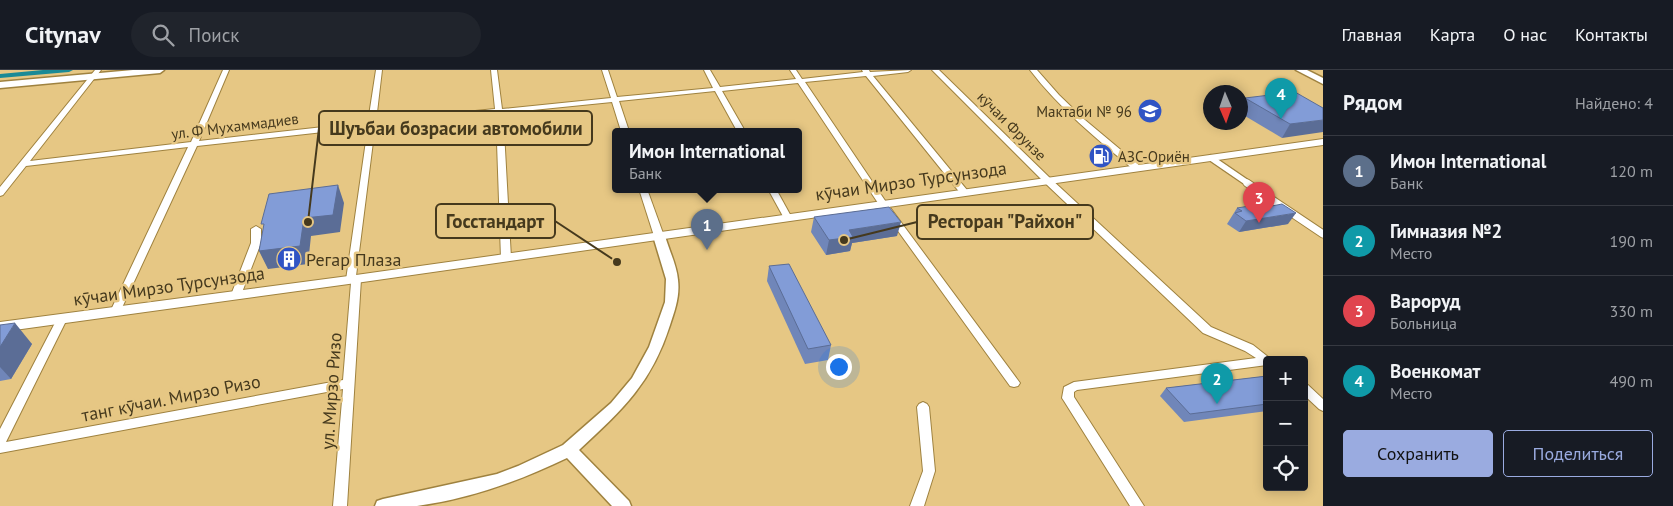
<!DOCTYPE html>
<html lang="ru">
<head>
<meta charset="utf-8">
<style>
	body { margin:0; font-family:"PT Sans",sans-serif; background:#20242c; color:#f1f3f6 }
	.controls { position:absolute; right:15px; bottom:15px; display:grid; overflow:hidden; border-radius:5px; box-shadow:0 2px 12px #0003 }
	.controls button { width:45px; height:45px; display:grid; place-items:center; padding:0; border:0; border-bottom:1px solid #363941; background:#171b24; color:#f1f3f6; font:25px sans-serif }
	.compass { position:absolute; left:1203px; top:15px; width:45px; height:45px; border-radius:50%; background:#171b24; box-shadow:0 2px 12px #0003; rotate:178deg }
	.you { position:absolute; left:838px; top:296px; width:18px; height:18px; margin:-12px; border:4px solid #fff; border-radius:50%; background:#1a73e8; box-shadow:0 0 0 8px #1a73e833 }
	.badge { display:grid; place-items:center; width:32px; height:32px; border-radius:50%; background:#9aabe0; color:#fff; font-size:16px; font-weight:700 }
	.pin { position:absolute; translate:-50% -41px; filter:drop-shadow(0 1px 2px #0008) }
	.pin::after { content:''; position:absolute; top:26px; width:18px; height:15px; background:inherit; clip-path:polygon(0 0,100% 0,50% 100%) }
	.popup { position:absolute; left:612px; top:58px; width:190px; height:65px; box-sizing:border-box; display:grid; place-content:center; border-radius:5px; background:#171b24; filter:drop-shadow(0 1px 4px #0005); font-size:16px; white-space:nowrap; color:#9ea1a6 }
	.popup b { font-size:19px; color:#f1f3f6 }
	.popup::after { content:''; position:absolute; left:50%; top:100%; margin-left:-10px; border:10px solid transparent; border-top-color:#171b24 }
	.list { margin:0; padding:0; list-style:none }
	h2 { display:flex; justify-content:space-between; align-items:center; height:65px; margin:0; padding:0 20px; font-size:21px }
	h2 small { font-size:16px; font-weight:400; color:#9ea1a6 }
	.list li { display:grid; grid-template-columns:32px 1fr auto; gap:15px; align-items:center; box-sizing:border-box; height:70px; padding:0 20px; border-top:1px solid #363941 }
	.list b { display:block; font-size:19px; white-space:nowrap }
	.list p { margin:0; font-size:16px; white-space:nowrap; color:#9ea1a6 }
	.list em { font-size:16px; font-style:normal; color:#9ea1a6 }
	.actions { display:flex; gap:10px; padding:15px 20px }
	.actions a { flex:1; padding:11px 0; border:1px solid #9aabe0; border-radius:5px; text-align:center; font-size:18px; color:#9aabe0 }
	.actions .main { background:#9aabe0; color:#111 }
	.icon { flex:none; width:28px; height:28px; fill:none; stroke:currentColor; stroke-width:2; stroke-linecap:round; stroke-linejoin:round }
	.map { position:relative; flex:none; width:1323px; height:436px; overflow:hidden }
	header { display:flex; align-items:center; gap:30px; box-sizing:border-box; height:70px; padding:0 25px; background:#171b24; border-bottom:1px solid #363941 }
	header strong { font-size:24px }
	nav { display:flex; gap:28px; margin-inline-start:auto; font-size:18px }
	.search { width:350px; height:45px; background:#20242c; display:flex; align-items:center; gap:12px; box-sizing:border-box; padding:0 18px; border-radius:28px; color:#9ea1a6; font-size:19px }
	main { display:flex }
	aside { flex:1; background:#171b24 }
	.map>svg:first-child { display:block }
</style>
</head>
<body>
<header>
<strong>Citynav</strong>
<div class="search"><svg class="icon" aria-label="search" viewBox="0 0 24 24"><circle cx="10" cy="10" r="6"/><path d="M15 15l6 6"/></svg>Поиск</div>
<nav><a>Главная</a><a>Карта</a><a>О нас</a><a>Контакты</a></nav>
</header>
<main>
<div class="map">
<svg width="1323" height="436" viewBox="0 0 1323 436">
	<rect width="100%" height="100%" fill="#e6c784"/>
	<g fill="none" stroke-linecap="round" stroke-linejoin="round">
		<path fill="#1a8a96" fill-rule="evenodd" d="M43 0H73L69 2 0 8V4Z"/>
		<defs>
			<path id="pedestrian-far1" d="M1211 88 1249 114"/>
			<path id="pedestrian" d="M1247 113 1323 164"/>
			<g id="minor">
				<path d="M95 0H101L30 91 191 72 223 0H229L199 71 368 52 376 0H382L376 51 495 39 491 0H497L502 39 611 28 602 0H608L617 27 713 18 704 0H710L720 17 796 9 790 0H796L802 9 863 2 862 0H869L870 2 911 0 908 2 873 6 967 120V124H961L866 6 805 12 886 132 1020 313 1018 316 1014 317 1010 316 880 136 798 13 722 21 745 61H737L715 21 619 31 629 61H621L612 32 503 43 511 188 506 191 501 188 496 44 375 56 356 206 361 209 347 436H333L343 319 0 383V359L57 249 62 245 67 249 6 372 343 310 351 213 346 210 368 57 197 76 120 242 115 246 110 242 188 77 26 96 3 125 0 126V117Z"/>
				<path d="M932 0H939L1051 109 1211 257 1253 275 1272 290H1267V295L1077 320 1074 322V327L1144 436H1130L1064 331 1062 328 1064 317 1074 312 1256 288 1245 281 1203 263 1045 113Z"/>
				<path d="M1030 0H1037L1059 25 1085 50 1140 96V100H1134C1097 69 1059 38 1030 0Z"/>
				<path d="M639 119H647L664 166 662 168 659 169 654 166Z"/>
				<path d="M768 119H776L792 148 791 150H785Z"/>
				<path d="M256 156 261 159V173L241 225 240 227H232L231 225 251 173V159Z"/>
				<path d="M1304 314 1308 315 1323 329V341L1319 339 1304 325Z"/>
				<path d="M923 332 927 334 929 337 935 401 924 436H910L923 401 917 337 919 334Z"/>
			</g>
			<g id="tertiary">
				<path d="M133 0H164L160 3 0 18V12Z"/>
				<path d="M1296 0H1307L1323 8V14Z"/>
				<path d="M659 162 665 166C669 180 677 196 678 210 680 226 675 240 670 255 651 314 623 339 579 380L629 431 631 436H612L567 388C519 411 470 429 417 436 403 436 388 436 375 436L377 431 383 429 497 404 518 396 563 375 611 333 632 308 649 277 665 232 666 209 653 166Z"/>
			</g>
			<path id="secondary" d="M1323 69V75L356 213 0 262V252L356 205Z"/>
		</defs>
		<use href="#pedestrian-far1" stroke="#9f823f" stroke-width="8"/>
		<use href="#pedestrian" stroke="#9f823f" stroke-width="9"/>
		<use href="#minor" stroke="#9f823f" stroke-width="2"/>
		<use href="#tertiary" stroke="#9f823f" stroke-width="3"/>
		<use href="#secondary" stroke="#9f823f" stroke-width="2"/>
		<use href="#pedestrian-far1" stroke="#fff" stroke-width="5.5"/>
		<use href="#pedestrian" stroke="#fff" stroke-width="7"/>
		<use href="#minor" fill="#fff" fill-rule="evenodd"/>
		<use href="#tertiary" fill="#fff" fill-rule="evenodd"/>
		<use href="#secondary" fill="#fff" fill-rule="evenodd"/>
	</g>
	<g fill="#7086b9">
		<path d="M1245 28 1323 38 1282 68 1240 43V37Z"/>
		<path d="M1237 138 1288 154 1239 162 1227 154Z"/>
		<path d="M814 147 897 166 852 173 850 181 826 185 811 162Z"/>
		<path d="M769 196 831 275 828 290 805 294 767 211Z"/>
		<path d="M0 255 32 274 11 309 0 311Z"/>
		<path d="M1267 306V341L1184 352 1160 326 1166 318Z"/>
	</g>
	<g fill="#5b6d96">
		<path d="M1323 50V62L1282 68 1290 54Z"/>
		<path d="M338 115 344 133 340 162 311 166 308 194 268 199 259 181 304 148Z"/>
		<path d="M1296 143 1288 154 1239 162 1246 151Z"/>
		<path d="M901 152 897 166 852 173 850 181 826 185 829 170 849 160Z"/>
		<path d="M15 253 32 274 11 309 0 297V277Z"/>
	</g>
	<g fill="#829cd7" stroke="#5b6d96">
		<path d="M1295 22 1323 38V50L1290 54 1245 28Z"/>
		<path d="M338 115 333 145 304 148 300 176 259 181 264 154H261L269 124Z"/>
		<path d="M1268 133 1272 136 1282 134 1296 143 1246 151 1235 143 1242 141 1237 138Z"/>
		<path d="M889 137 901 152 849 160 853 167 829 170 814 147Z"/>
		<path d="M789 194 831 275 808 279 769 196Z"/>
		<path d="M15 253 0 277V255Z"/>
		<path d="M1267 306V334L1190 344 1166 318Z"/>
	</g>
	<defs>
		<symbol id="school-disc" viewBox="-11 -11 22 22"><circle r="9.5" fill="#3054c4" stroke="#e6c784"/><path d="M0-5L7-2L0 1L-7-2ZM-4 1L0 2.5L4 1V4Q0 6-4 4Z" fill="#fff"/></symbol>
		<symbol id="fuel-disc" viewBox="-11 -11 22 22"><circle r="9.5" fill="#3054c4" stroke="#e6c784"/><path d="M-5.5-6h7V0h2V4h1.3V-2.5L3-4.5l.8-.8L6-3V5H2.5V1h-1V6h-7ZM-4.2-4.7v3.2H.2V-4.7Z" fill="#fff"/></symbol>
		<symbol id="building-disc" viewBox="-11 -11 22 22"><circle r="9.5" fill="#3054c4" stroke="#e6c784"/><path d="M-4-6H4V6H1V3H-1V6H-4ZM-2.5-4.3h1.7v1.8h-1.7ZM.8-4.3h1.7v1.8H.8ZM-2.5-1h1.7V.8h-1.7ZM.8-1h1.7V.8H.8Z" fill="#fff"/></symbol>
	</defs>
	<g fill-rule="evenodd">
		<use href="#school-disc" x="1136" y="27" width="28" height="28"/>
		<use href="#fuel-disc" x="1087" y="72" width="28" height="28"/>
		<use href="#building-disc" x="275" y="175" width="28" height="28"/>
	</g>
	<g text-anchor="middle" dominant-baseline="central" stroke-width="5" stroke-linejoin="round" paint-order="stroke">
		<g font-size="15" fill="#45391d" stroke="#e6c784" text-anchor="end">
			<text x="1132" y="41">Мактаби № 96</text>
			<text x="1118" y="86" text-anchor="start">АЗС-Ориён</text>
		</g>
		<g font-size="15" fill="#45391d" stroke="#e6c784">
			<text transform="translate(235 56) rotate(-7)">ул. Ф Мухаммадиев</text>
			<text transform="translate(1012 56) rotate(45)">кӯчаи Фрунзе</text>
		</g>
		<g font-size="18" fill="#45391d" stroke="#e6c784">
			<text transform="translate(911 111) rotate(-8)">кӯчаи Мирзо Турсунзода</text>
			<text transform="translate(169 216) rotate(-8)">кӯчаи Мирзо Турсунзода</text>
			<text transform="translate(331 321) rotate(-86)">ул. Мирзо Ризо</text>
			<text transform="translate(171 328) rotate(-11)">танг кӯчаи. Мирзо Ризо</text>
		</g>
		<g font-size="18" fill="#45391d" stroke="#e6c784" text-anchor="start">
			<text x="306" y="189">Регар Плаза</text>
		</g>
	</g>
	<path fill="none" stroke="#45391d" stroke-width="2" d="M308 152L319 58M617 192L555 151M844 170L917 152"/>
	<g fill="#45391d" stroke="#e6c784" stroke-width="2">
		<circle cx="308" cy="152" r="5"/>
		<circle cx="617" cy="192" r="5"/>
		<circle cx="844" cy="170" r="5"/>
	</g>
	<g fill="#e6c784" stroke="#45391d" stroke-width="2">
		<rect x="319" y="41" width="273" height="34" rx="5"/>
		<rect x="436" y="134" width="119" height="34" rx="5"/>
		<rect x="917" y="135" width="176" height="34" rx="5"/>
	</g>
	<g font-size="19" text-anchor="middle" font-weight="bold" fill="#45391d">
		<text x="456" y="65">Шуъбаи бозрасии автомобили</text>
		<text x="495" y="158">Госстандарт</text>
		<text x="1005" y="158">Ресторан "Райхон"</text>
	</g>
</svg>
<div class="controls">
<button>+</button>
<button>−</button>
<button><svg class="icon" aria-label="locate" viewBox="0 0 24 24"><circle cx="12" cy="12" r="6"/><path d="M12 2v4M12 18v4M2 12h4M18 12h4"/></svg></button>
</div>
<svg class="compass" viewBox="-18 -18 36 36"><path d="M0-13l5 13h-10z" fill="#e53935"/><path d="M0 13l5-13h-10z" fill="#9ea1a6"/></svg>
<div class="you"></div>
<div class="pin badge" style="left:707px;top:180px;background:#5c6f8a">1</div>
<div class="popup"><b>Имон International</b>Банк</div>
<div class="pin badge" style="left:1217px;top:334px;background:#0f9aa8">2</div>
<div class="pin badge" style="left:1259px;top:153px;background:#e0444e">3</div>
<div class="pin badge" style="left:1281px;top:49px;background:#0f9aa8">4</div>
</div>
<aside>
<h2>Рядом<small>Найдено: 4</small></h2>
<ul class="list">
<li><span class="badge" style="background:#5c6f8a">1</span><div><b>Имон International</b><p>Банк</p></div><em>120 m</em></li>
<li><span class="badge" style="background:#0f9aa8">2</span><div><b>Гимназия №2</b><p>Место</p></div><em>190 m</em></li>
<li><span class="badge" style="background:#e0444e">3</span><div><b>Вароруд</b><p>Больница</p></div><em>330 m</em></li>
<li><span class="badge" style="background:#0f9aa8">4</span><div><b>Военкомат</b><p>Место</p></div><em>490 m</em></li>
</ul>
<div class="actions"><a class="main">Сохранить</a><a>Поделиться</a></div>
</aside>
</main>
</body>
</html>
